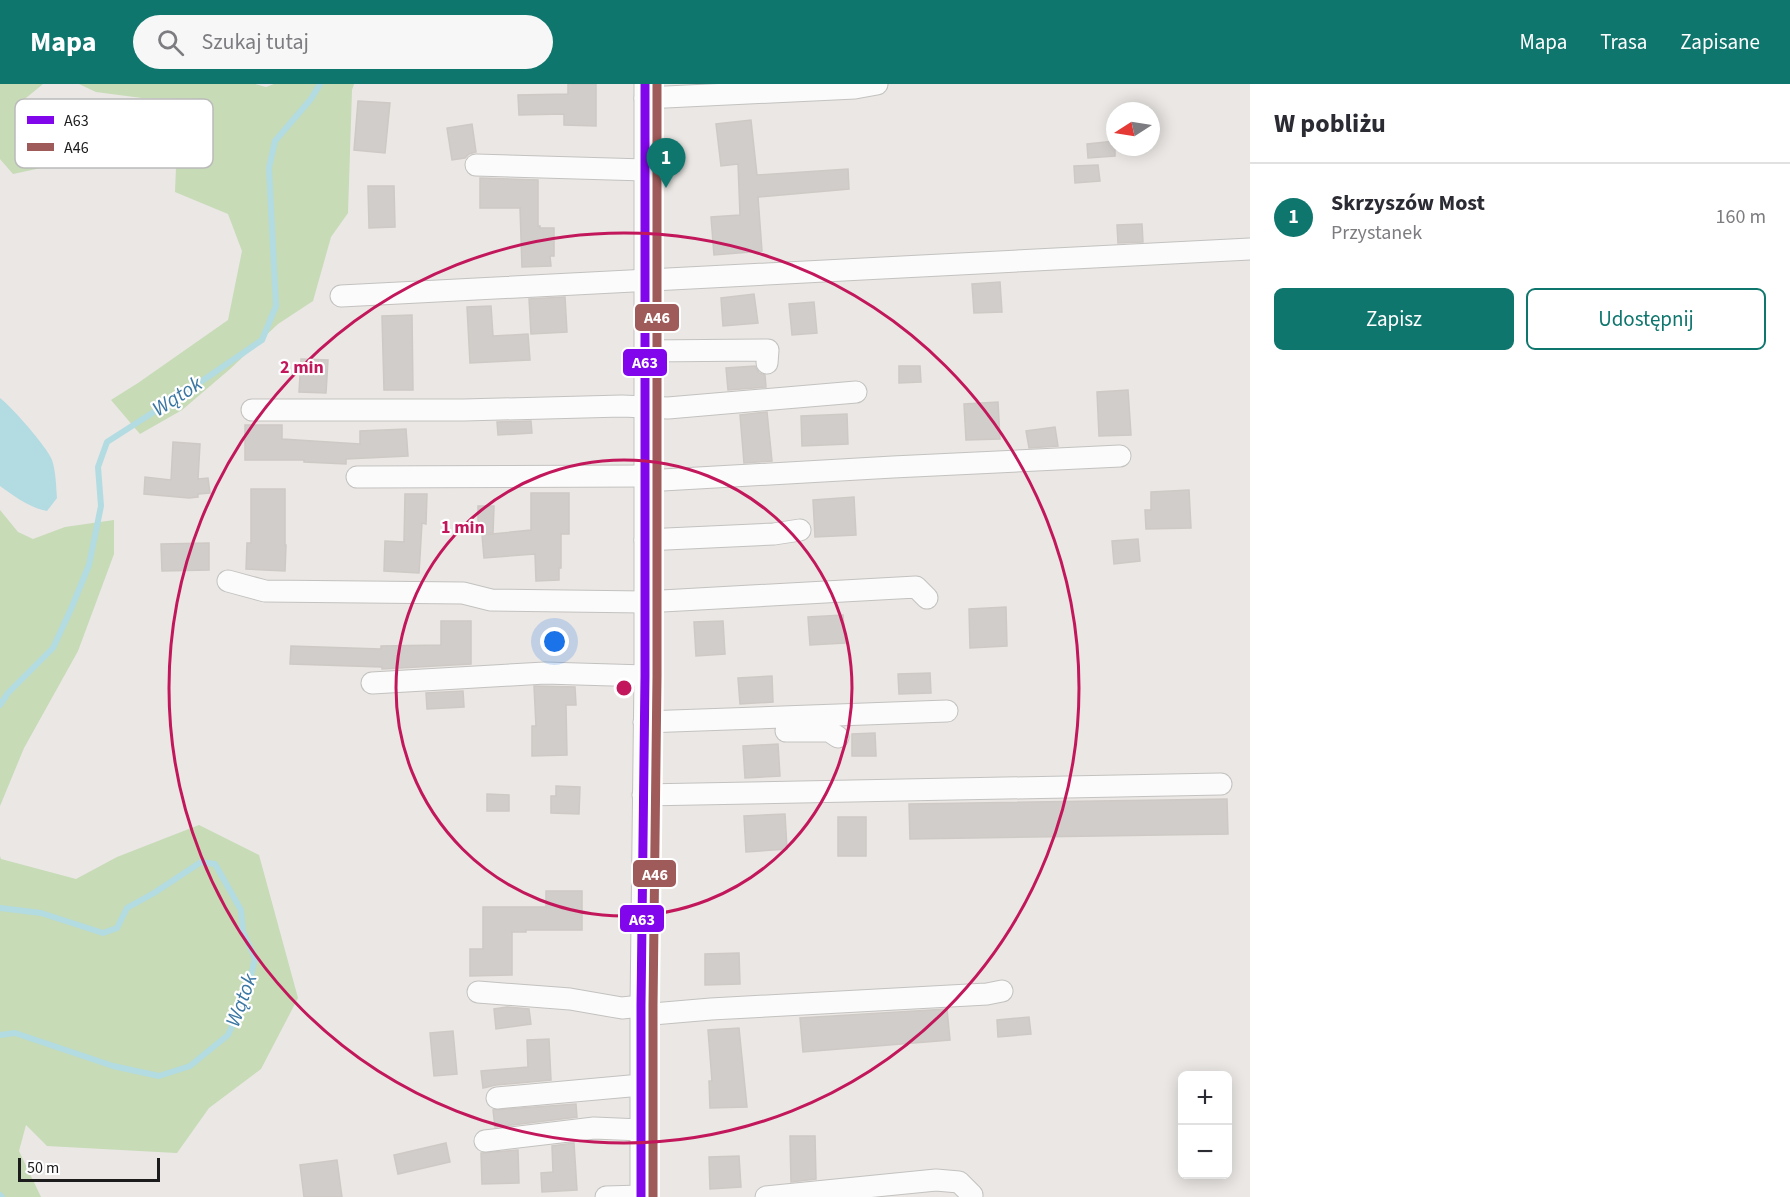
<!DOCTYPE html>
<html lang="pl">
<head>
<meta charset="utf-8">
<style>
	body { margin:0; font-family:"Source Sans 3",sans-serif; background:#f7f7f7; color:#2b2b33 }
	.controls { position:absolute; right:18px; bottom:18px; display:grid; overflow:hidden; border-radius:9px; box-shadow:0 3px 15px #0003 }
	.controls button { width:54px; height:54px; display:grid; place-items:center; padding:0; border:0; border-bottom:2px solid #e1e1e2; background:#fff; color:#2b2b33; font:30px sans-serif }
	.compass { position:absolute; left:1106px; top:18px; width:54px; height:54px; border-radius:50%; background:#fff; box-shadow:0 3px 15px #0003; rotate:258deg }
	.scale { position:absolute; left:18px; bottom:15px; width:142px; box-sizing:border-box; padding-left:6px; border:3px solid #1c1c1c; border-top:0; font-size:16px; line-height:21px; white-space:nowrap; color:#1c1c1c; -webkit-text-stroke:4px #fff; paint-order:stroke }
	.you { position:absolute; left:555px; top:558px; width:21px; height:21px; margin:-15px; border:4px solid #fff; border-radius:50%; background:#1a73e8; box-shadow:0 0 0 9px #1a73e833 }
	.badge { display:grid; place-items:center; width:39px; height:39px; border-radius:50%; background:#0f766e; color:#fff; font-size:20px; font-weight:700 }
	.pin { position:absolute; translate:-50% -50px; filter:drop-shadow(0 2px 3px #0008) }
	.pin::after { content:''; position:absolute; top:32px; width:21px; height:18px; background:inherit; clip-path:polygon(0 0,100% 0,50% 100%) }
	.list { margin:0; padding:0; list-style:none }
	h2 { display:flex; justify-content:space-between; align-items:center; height:78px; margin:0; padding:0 24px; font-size:26px }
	h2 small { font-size:20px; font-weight:400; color:#7c7c81 }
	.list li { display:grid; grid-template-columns:39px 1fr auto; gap:18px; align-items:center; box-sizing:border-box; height:108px; padding:0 24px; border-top:2px solid #e1e1e2 }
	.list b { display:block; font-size:22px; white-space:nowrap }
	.list p { margin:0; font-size:20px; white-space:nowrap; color:#7c7c81 }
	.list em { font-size:20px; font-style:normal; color:#7c7c81 }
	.actions { display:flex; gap:12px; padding:18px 24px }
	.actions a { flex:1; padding:14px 0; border:2px solid #0f766e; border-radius:9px; text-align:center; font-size:21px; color:#0f766e }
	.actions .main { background:#0f766e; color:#fff }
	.icon { flex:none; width:33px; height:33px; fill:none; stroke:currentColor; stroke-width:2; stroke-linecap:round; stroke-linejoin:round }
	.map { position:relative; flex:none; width:1250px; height:1113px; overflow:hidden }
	header { display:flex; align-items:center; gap:36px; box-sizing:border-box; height:84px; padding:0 30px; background:#0f766e; color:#fff }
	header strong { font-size:28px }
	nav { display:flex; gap:33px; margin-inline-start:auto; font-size:21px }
	.search { width:420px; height:54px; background:#f7f7f7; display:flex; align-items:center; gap:15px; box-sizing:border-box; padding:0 21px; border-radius:33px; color:#7c7c81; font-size:22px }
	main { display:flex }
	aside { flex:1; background:#fff }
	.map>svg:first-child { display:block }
</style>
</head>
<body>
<header>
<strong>Mapa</strong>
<div class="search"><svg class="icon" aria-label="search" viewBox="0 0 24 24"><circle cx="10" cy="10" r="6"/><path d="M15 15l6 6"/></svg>Szukaj tutaj</div>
<nav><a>Mapa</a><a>Trasa</a><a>Zapisane</a></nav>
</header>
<main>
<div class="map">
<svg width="1250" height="1113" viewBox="0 0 1250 1113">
	<rect width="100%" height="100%" fill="#eae7e4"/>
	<g fill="#c6dbb6">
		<path d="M0 0H43L15 23 41 84 13 90 0 75Z"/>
		<path d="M79 0H255L266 3 274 0H354L352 6 348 129 331 153 313 217 278 240 230 285 182 326 140 350 111 316 138 299 228 236 242 167 228 130 175 108 177 60 205 36 200 15 142 14 96 8Z"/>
		<path d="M0 426 18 448 33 455 65 443 114 436V470L78 567 24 664 0 722Z"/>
		<path d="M199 741 259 771 298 914 261 985 209 1024 177 1069 47 1062 26 1041 19 1067 41 1113H4L0 1108V772L1 775 76 795 117 773Z"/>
	</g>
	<path fill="#b3dbe2" d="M0 314C11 322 48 364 52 376 56 388 56 402 57 414L47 427C30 424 14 412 0 402Z"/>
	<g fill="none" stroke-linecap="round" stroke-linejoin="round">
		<g stroke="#b3dbe2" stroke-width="6">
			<path d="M0 621 8 609 53 564 71 525 89 481 101 422 98 383 107 358 202 297 262 256 276 222 269 84 275 57 311 15 320 0"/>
			<path d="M0 824 41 829 103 849 117 844 127 824 154 809 201 778 215 780 241 826 243 848 255 874 247 909 228 951 190 982 159 992 113 982 15 949 0 951"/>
			<path d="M0 1111 2 1113"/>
		</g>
	</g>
	<g fill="#d1cdca" stroke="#cec9c5" stroke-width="1.5">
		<path d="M568 0H596V42L564 41V30L519 31 518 11 568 10Z"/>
		<path d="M358 17 390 19 385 69 354 66Z"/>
		<path d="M751 36 757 91 848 85 849 105 758 113 762 167 714 171 711 133 740 131 738 80 721 82 716 40Z"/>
		<path d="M472 40 476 68 469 70 465 74 452 76 447 44Z"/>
		<path d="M1115 57V72L1088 74 1087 60Z"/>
		<path d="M1098 81 1100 97 1075 99 1074 82Z"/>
		<path d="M480 94 538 96V142H540V144H554V172H550L551 182 522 183 520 124H480Z"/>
		<path d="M368 102H394L395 143 369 144Z"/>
		<path d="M1142 140 1143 158 1118 159 1117 141Z"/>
		<path d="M1000 198 1002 228 974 229 972 200Z"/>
		<path d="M754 210 758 239 723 242 721 214Z"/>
		<path d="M565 213 567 248 531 250 529 215Z"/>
		<path d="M814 218 817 249 792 251 789 220Z"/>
		<path d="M491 222 493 252 528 250 530 276 470 279 467 223Z"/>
		<path d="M412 231 413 306H384L382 232Z"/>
		<path d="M301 275 328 276 326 309 299 308Z"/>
		<path d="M755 282 759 289 765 291 766 303 728 306 726 284Z"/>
		<path d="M899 282H920L921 298 899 299Z"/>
		<path d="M1128 306 1131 351 1099 352 1097 308Z"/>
		<path d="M998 318 1000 355 966 356 964 320Z"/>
		<path d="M767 328 772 377 744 379 740 331Z"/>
		<path d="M847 330 848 360 802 362 801 332Z"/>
		<path d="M531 337 532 349 498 351 497 338Z"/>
		<path d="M245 341H282V355L360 360V347L406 345 408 372 346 375V380L304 378V376H245Z"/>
		<path d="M1055 343 1058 362 1029 364 1026 347Z"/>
		<path d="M173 358 200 360 198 395 208 394 210 409 198 410V413L189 414 144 410 145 393 171 396Z"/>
		<path d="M251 405H285V461H286L285 487 246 485 247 459H251Z"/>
		<path d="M1189 406 1191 444 1146 445 1145 426H1151V408Z"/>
		<path d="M531 409H569V450H561V484H559V496L536 497 535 470 484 474 482 451 531 446Z"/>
		<path d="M405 410H427L426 440 422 439 419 489 384 487 385 457 404 458Z"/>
		<path d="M854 413 856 451 815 453 813 416Z"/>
		<path d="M478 422H494L493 449H478Z"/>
		<path d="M1138 455 1140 477 1114 480 1112 457Z"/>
		<path d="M209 459V486L162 487 161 460Z"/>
		<path d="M1006 523 1007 562 970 564 969 525Z"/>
		<path d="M843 531 845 559 810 561 808 533Z"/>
		<path d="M441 537H471V580L382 585V583L290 580 291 562 381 565V562L441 561Z"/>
		<path d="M723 537 725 570 696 572 694 538Z"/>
		<path d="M930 589 931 609 899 610 898 590Z"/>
		<path d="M772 592 773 618 740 620 738 594Z"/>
		<path d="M534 602 575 603 576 621H566L567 671 532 672V642H536Z"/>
		<path d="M463 607 464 623 427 625 426 609Z"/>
		<path d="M875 649 876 672H852V650Z"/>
		<path d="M778 660 780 692 745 694 743 662Z"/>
		<path d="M556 702 580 703 579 730 551 729V712H556Z"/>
		<path d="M487 710 509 711V727H487Z"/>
		<path d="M1227 715 1228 750 910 755 909 720Z"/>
		<path d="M785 730 787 765 746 768 744 732Z"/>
		<rect x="838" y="733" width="28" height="39"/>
		<path d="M546 807H582V846H526V848H512V891L470 892V865H483V823H546Z"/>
		<path d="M739 869 740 900 705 901V870Z"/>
		<path d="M507 923 529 925 531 940 496 945 494 925Z"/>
		<path d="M947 925 950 956 803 968 800 934Z"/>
		<path d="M1029 933 1031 950 998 953 997 936Z"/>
		<path d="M739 944 747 1023 710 1024 709 997H712L708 946Z"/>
		<path d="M453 947 457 990 434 992 430 949Z"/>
		<path d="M549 955 551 996 496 1001 483 1004 481 987 528 983 527 956Z"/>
		<path d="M576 1020 577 1033 495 1043 493 1026Z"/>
		<path d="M790 1052H815L816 1095 791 1098Z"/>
		<path d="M446 1059 450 1078 398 1090 394 1071Z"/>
		<path d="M574 1059 577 1106 542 1108 541 1089 553 1088 552 1062Z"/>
		<path d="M518 1066 519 1099 482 1100 481 1069Z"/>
		<path d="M739 1072 741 1103 710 1105 709 1073Z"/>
		<path d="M337 1076 342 1113H304L300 1081Z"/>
	</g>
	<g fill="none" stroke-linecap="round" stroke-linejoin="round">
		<defs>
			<g id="minor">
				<path d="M645 14 855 4 877 0"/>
				<path d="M476 81 645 86"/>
				<path d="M341 212 1250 165"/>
				<path d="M645 267 768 266 767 279"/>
				<path d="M252 326H464L622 322 668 324 856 308"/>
				<path d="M357 393 645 392"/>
				<path d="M645 397 893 383 1120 372"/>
				<path d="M645 456 774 450 800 446"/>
				<path d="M228 497 265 507 463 509 491 516 644 518 916 503 927 514"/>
				<path d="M372 599 545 589 645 592"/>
				<path d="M644 638 947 627"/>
				<path d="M786 647H829L838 653"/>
				<path d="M643 711 1221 700"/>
				<path d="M478 908 570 915 622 924 641 922"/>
				<path d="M641 931 711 925 987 910 1002 907"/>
				<path d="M497 1014 641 1001"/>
				<path d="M485 1057 594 1044 641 1046"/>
				<path d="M606 1113 641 1112"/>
				<path d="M641 1113V922L645 592V0"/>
				<path d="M766 1113 936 1096 959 1098 972 1111"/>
			</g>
		</defs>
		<use href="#minor" stroke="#c3c2c0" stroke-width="23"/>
		<use href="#minor" stroke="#fcfbfb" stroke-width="21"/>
		<defs>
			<path id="bus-1" d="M641 1113V922L645 592V0"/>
			<path id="bus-2" d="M653 1113V922L657 592V0"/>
		</defs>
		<use href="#bus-1" stroke="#fff" stroke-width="14"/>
		<use href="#bus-2" stroke="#fff" stroke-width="14"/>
		<use href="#bus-1" stroke="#8206eb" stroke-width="9"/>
		<use href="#bus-2" stroke="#9e5b5a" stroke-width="9"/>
	</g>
	<g fill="none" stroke="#c2185b" stroke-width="3">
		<circle cx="624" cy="604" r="228"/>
		<circle cx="624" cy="604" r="455"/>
	</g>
	<g text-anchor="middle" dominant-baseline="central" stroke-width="4.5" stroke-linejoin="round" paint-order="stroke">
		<g font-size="21" font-style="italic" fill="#3b77a3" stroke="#fff">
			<text transform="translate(177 312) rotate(-33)">Wątok</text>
			<text transform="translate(241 916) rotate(-70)">Wątok</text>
		</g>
	</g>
	<rect x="15" y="15" width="198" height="69" rx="9" fill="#fff" stroke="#bbb" stroke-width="1.5"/>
	<rect x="27" y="32" width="27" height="8" fill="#8206eb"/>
	<rect x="27" y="59" width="27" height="8" fill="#9e5b5a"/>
	<g font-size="16" fill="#1c1c1c">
		<text x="64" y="42">A63</text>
		<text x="64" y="69">A46</text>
	</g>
	<circle cx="624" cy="604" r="9" fill="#c2185b" stroke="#fff" stroke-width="3"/>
	<g font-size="18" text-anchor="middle" font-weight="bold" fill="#c2185b" stroke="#fff" stroke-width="4.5" stroke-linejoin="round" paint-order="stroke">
		<text x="302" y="289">2 min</text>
		<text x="463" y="449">1 min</text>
	</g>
	<g stroke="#fff" stroke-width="2">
		<rect x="634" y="219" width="46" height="29" rx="6" fill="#9e5b5a"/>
		<rect x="622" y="264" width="46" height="29" rx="6" fill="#8206eb"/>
		<rect x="632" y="775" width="45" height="29" rx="6" fill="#9e5b5a"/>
		<rect x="619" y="820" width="46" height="29" rx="6" fill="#8206eb"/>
	</g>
	<g font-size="16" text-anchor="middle" font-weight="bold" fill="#fff">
		<text x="657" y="239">A46</text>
		<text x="645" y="284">A63</text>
		<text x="655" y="796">A46</text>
		<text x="642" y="841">A63</text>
	</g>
</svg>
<div class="controls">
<button>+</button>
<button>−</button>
</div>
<svg class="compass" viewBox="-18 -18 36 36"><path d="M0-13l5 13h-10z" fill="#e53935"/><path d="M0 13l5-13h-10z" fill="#7c7c81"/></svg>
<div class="scale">50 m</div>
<div class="you"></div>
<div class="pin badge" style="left:666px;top:104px">1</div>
</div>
<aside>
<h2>W pobliżu<small></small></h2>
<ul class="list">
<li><span class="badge">1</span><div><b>Skrzyszów Most</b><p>Przystanek</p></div><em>160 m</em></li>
</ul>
<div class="actions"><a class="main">Zapisz</a><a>Udostępnij</a></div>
</aside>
</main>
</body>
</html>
